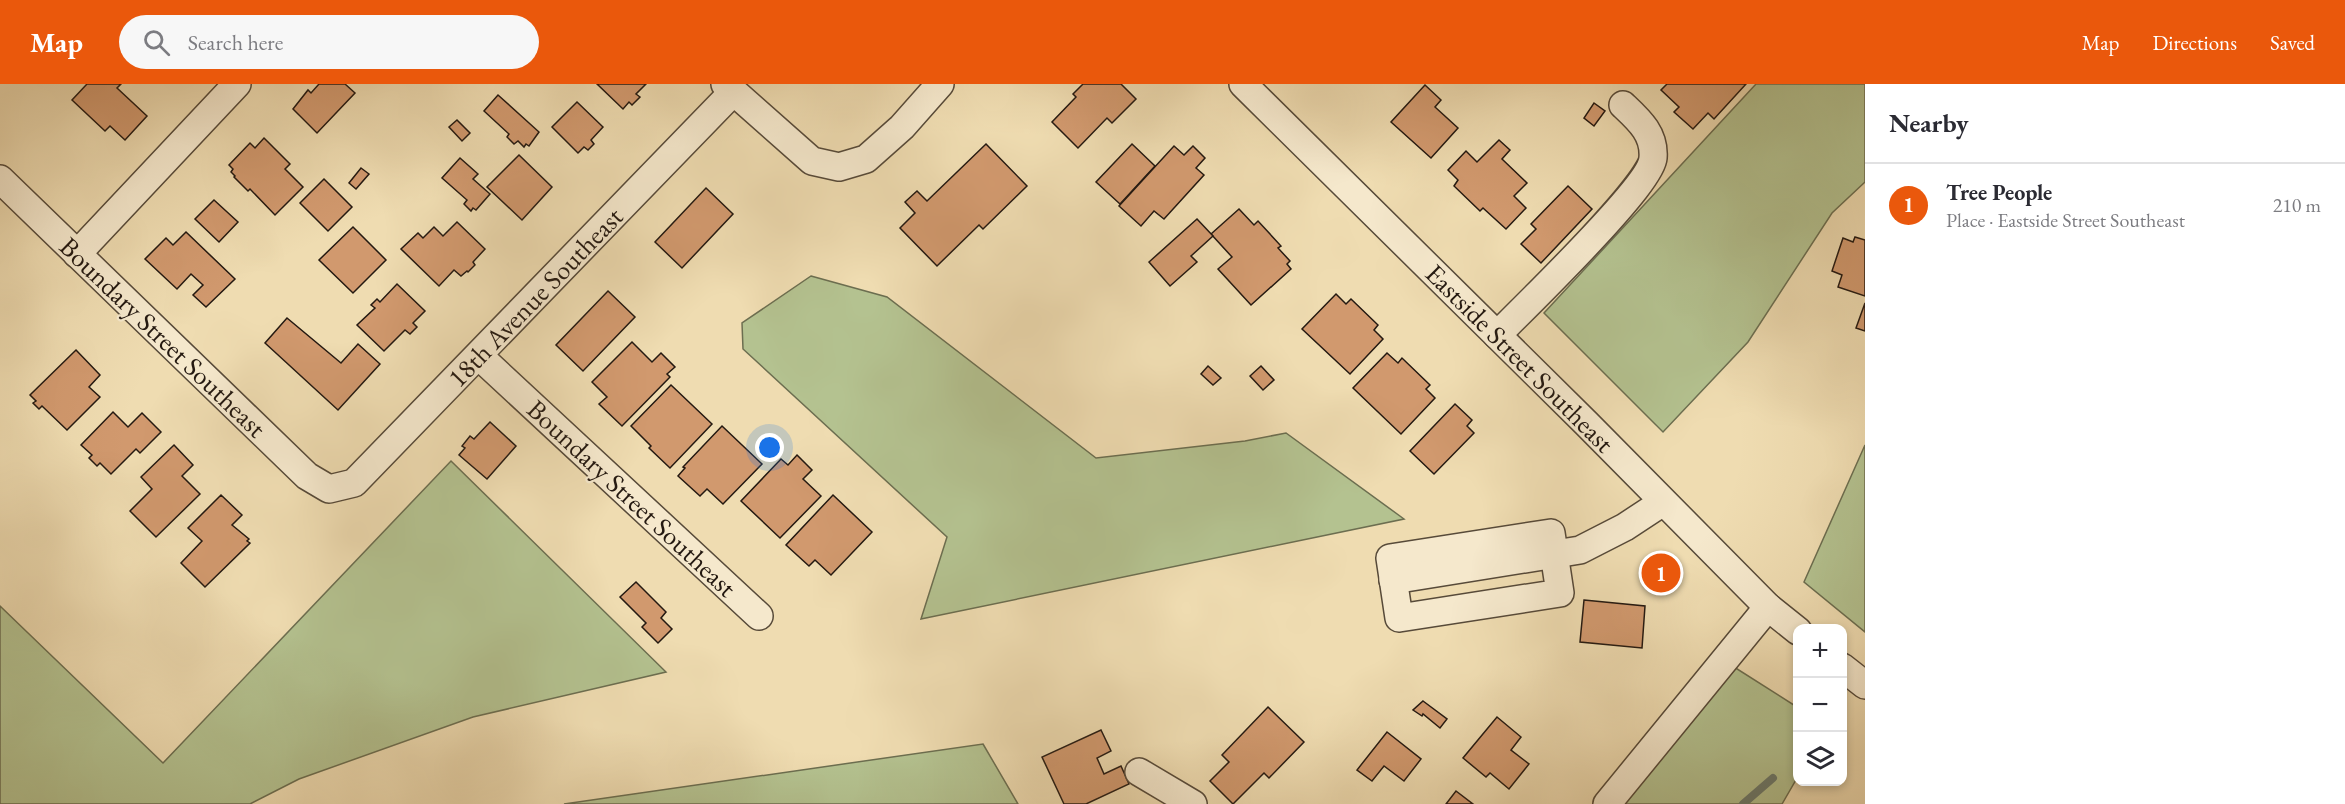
<!DOCTYPE html>
<html lang="en">
<head>
<meta charset="utf-8">
<style>
	body { margin:0; font-family:"EB Garamond",serif; background:#f7f7f7; color:#2b2b33 }
	.controls { position:absolute; right:18px; bottom:18px; display:grid; overflow:hidden; border-radius:12px; box-shadow:0 3px 9px #0003 }
	.controls button { width:54px; height:54px; display:grid; place-items:center; padding:0; border:0; border-bottom:2px solid #e1e1e2; background:#fff; color:#2b2b33; font:30px sans-serif }
	.you { position:absolute; left:770px; top:364px; width:21px; height:21px; margin:-15px; border:4px solid #fff; border-radius:50%; background:#1a73e8; box-shadow:0 0 0 9px #1a73e833 }
	.badge { display:grid; place-items:center; width:39px; height:39px; border-radius:50%; background:#ea580c; color:#fff; font-size:20px; font-weight:700 }
	.pin { position:absolute; translate:-50% -50%; border:3px solid #fff; box-shadow:0 2px 6px #0006 }
	.list { margin:0; padding:0; list-style:none }
	h2 { display:flex; justify-content:space-between; align-items:center; height:78px; margin:0; padding:0 24px; font-size:26px }
	h2 small { font-size:20px; font-weight:400; color:#7c7c81 }
	.list li { display:grid; grid-template-columns:39px 1fr auto; gap:18px; align-items:center; box-sizing:border-box; height:84px; padding:0 24px; border-top:2px solid #e1e1e2 }
	.list b { display:block; font-size:22px; white-space:nowrap }
	.list p { margin:0; font-size:20px; white-space:nowrap; color:#7c7c81 }
	.list em { font-size:20px; font-style:normal; color:#7c7c81 }
	.icon { flex:none; width:33px; height:33px; fill:none; stroke:currentColor; stroke-width:2; stroke-linecap:round; stroke-linejoin:round }
	.map { position:relative; flex:none; width:1865px; height:720px; overflow:hidden }
	header { display:flex; align-items:center; gap:36px; box-sizing:border-box; height:84px; padding:0 30px; background:#ea580c; color:#fff }
	header strong { font-size:28px }
	nav { display:flex; gap:33px; margin-inline-start:auto; font-size:21px }
	.search { width:420px; height:54px; background:#f7f7f7; display:flex; align-items:center; gap:15px; box-sizing:border-box; padding:0 21px; border-radius:33px; color:#7c7c81; font-size:22px }
	main { display:flex }
	aside { flex:1; background:#fff }
	.map>svg:first-child { display:block }
</style>
</head>
<body>
<header>
<strong>Map</strong>
<div class="search"><svg class="icon" aria-label="search" viewBox="0 0 24 24"><circle cx="10" cy="10" r="6"/><path d="M15 15l6 6"/></svg>Search here</div>
<nav><a>Map</a><a>Directions</a><a>Saved</a></nav>
</header>
<main>
<div class="map">
<svg width="1865" height="720" viewBox="0 0 1865 720">
	<rect width="100%" height="100%" fill="#efdcb1"/>
	<filter id="stains"><feTurbulence type="fractalNoise" baseFrequency=".00333" numOctaves="4"/><feColorMatrix values="0 0 0 0 .2 0 0 0 0 .09 0 0 0 0 .02 0 0 0 .5 -.17"/></filter>
	<radialGradient id="worn" r=".72"><stop offset=".6" stop-color="#630" stop-opacity="0"/><stop offset="1" stop-color="#630" stop-opacity=".3"/></radialGradient>
	<g fill="#b4c290" stroke="#6c6e50" stroke-width="1.5">
		<path d="M1756 0H1865V98L1832 129 1748 258 1663 348 1544 229Z"/>
		<path d="M811 192 887 213 1096 374 1245 357 1286 349 1404 435 921 535 947 453 743 265 742 239Z"/>
		<path d="M1865 361V548L1804 498Z"/>
		<path d="M451 377 666 588 473 633 299 695 250 720H0V522L163 679Z"/>
		<path d="M1723 576 1797 623V694L1782 720H1608Z"/>
		<path d="M983 660 1018 720H564Z"/>
	</g>
	<g fill="none" stroke-linecap="round" stroke-linejoin="round">
		<path stroke="#6b7b6e" stroke-width="8" d="M1743 720 1773 694"/>
	</g>
	<g fill="#d1996e" stroke="#241911" stroke-width="1.5">
		<path d="M87 0H121L117 4 147 32 125 56 110 42 105 47 72 16Z"/>
		<path d="M319 0H345L355 9 317 49 293 25 308 6 311 9Z"/>
		<path d="M597 0H646L636 10 640 13 632 21 629 18 623 25Z"/>
		<path d="M1083 0H1121L1136 15 1112 39 1107 34 1078 64 1052 38 1076 13 1073 10Z"/>
		<path d="M1667 0H1746L1714 35 1708 29 1693 45 1674 28 1679 23 1661 6Z"/>
		<path d="M1425 1 1441 16 1435 23 1458 44 1431 74 1391 38Z"/>
		<path d="M498 11 539 48 529 62 526 60 524 63 518 57 514 60 507 53 509 50 484 27Z"/>
		<path d="M577 18 603 43 591 56 594 60 588 66 584 63 578 69 552 43Z"/>
		<path d="M1594 19 1605 27 1594 42 1584 34Z"/>
		<path d="M457 36 470 49 462 57 449 43Z"/>
		<path d="M264 54 290 80 285 85 303 103 275 131 250 105 248 107 234 93 235 92 231 88 233 85 229 81 250 59 255 64Z"/>
		<path d="M1499 56 1510 66 1502 75 1527 99 1514 112 1526 124 1506 145 1483 124 1480 127 1454 102 1458 96 1448 86 1466 67 1477 78Z"/>
		<path d="M986 60 1027 102 983 145 979 141 937 182 900 144 915 129 905 118 917 107 927 117Z"/>
		<path d="M1132 60 1155 82 1120 120 1096 98Z"/>
		<path d="M1174 62 1184 71 1193 62 1205 74 1196 84 1204 91 1164 135 1154 127 1141 142 1119 122Z"/>
		<path d="M519 71 552 103 522 136 487 103Z"/>
		<path d="M460 74 478 90 473 95 490 110 476 126 473 124 471 127 464 120 467 116 442 94Z"/>
		<path d="M361 84 369 90 356 105 349 99Z"/>
		<path d="M324 95 352 123 328 147 300 119Z"/>
		<path d="M1568 102 1592 125 1541 179 1521 160 1536 145 1531 140Z"/>
		<path d="M706 104 733 130 682 184 655 158Z"/>
		<path d="M214 116 238 138 219 158 195 135Z"/>
		<path d="M1239 125 1254 141 1258 137 1281 162 1278 164 1290 177 1287 180 1291 185 1251 221 1218 185 1232 173 1211 150Z"/>
		<path d="M1197 135 1213 152 1191 172 1197 178 1170 202 1149 178Z"/>
		<path d="M457 138 485 165 473 178 475 181 468 188 467 187 461 192 454 186 439 202 401 165 418 149 423 154 434 143 443 152Z"/>
		<path d="M353 143 386 176 353 209 319 176Z"/>
		<path d="M186 148 235 195 206 223 193 211 203 201 191 190 177 205 145 175 166 154 173 161Z"/>
		<path d="M1855 153 1865 156V212L1838 203 1842 191 1832 187 1843 154 1853 158Z"/>
		<path d="M397 200 425 227 413 239 417 243 410 250 405 246 384 267 357 241 375 224 371 221 377 215 380 218Z"/>
		<path d="M608 207 635 233 583 287 556 261Z"/>
		<path d="M1336 210 1346 220 1351 215 1378 241 1374 246 1383 255 1350 290 1302 245Z"/>
		<path d="M1865 219V247L1856 244Z"/>
		<path d="M287 234 341 279 358 260 380 280 338 326 265 259Z"/>
		<path d="M632 258 652 278 661 269 675 283 667 290 670 293 622 342 599 320 607 313 592 298Z"/>
		<path d="M76 266 100 291 89 303 100 313 67 346 42 322 39 325 33 319 36 317 30 311Z"/>
		<path d="M1387 269 1398 279 1402 274 1430 301 1426 305 1435 314 1401 350 1353 304Z"/>
		<path d="M1208 282 1221 294 1213 301 1201 290Z"/>
		<path d="M1261 282 1274 296 1263 306 1250 292Z"/>
		<path d="M671 301 712 340 670 384 649 364 651 362 631 342Z"/>
		<path d="M1455 320 1472 336 1467 342 1474 349 1434 390 1410 367Z"/>
		<path d="M113 328 128 343 142 329 161 348 140 369 136 365 111 390 100 379 97 382 89 374 92 371 81 361Z"/>
		<path d="M490 338 516 362 487 395 459 371 465 364 462 362 470 352 474 355Z"/>
		<path d="M722 342 762 380 723 420 707 405 700 412 678 392 685 384 683 383Z"/>
		<path d="M174 361 193 381 182 392 200 410 156 453 130 427 152 405 141 393Z"/>
		<path d="M797 371 812 386 803 395 821 412 780 454 741 417 781 375 788 381Z"/>
		<path d="M221 411 242 431 232 441 249 455 247 457 250 459 205 503 181 479 202 457 188 444Z"/>
		<path d="M833 411 872 448 831 491 815 476 809 482 786 461Z"/>
		<path d="M636 498 666 528 661 534 672 545 658 559 642 543 646 539 620 513Z"/>
		<path d="M1584 516 1645 522 1642 564 1580 558Z"/>
		<path d="M1423 617 1447 635 1440 644 1423 630 1422 632 1413 626Z"/>
		<path d="M1268 623 1304 658 1269 694 1264 689 1233 720 1210 697 1229 678 1222 671Z"/>
		<path d="M1497 633 1521 653 1511 666 1529 680 1509 705 1490 689 1486 693 1463 674Z"/>
		<path d="M1101 646 1111 667 1097 674 1104 690 1121 682 1129 700 1086 720H1064L1042 673Z"/>
		<path d="M1387 648 1421 675 1404 697 1384 682 1372 697 1357 686Z"/>
		<path d="M1456 707 1473 720H1446Z"/>
	</g>
	<g fill="none" stroke-linecap="round" stroke-linejoin="round">
		<defs>
			<g id="minor">
				<path d="M725 0 812 77 839 83 866 75 902 43 940 0"/>
				<path d="M1243 0 1586 339 1768 523 1798 547"/>
				<path d="M0 95 307 392 329 405 354 399 733 8"/>
				<path d="M77 170 237 0"/>
				<path d="M1497 251C1523 225 1651 101 1653 74 1655 50 1639 36 1623 21"/>
				<path d="M479 272 759 532"/>
				<path d="M1551 449 1560 509 1399 534 1390 474Z"/>
				<path d="M1393 496 1580 466 1625 443 1663 418"/>
				<path d="M1842 583 1865 601"/>
				<path d="M1139 688 1193 720"/>
				<path d="M1607 720 1768 523"/>
			</g>
		</defs>
		<use href="#minor" stroke="#574a39" stroke-width="30"/>
		<use href="#minor" stroke="#f5e8cc" stroke-width="27"/>
	</g>
	<g text-anchor="middle" dominant-baseline="central" stroke-width="4.5" stroke-linejoin="round" paint-order="stroke">
		<g font-size="27" fill="#241911" stroke="#f5e8cc">
			<text transform="translate(535 213) rotate(-46)">18th Avenue Southeast</text>
			<text transform="translate(163 253) rotate(44)">Boundary Street Southeast</text>
			<text transform="translate(1520 274) rotate(45)">Eastside Street Southeast</text>
			<text transform="translate(632 414) rotate(43)">Boundary Street Southeast</text>
		</g>
	</g>
	<rect width="100%" height="100%" filter="url(#stains)"/>
	<rect width="100%" height="100%" fill="url(#worn)"/>
</svg>
<div class="controls">
<button>+</button>
<button>−</button>
<button><svg class="icon" aria-label="layers" viewBox="0 0 24 24"><path d="M12 4l9 5-9 5-9-5zM3 14l9 5 9-5"/></svg></button>
</div>
<div class="you"></div>
<div class="pin badge" style="left:1661px;top:489px">1</div>
</div>
<aside>
<h2>Nearby<small></small></h2>
<ul class="list">
<li><span class="badge">1</span><div><b>Tree People</b><p>Place · Eastside Street Southeast</p></div><em>210 m</em></li>
</ul>
</aside>
</main>
</body>
</html>
